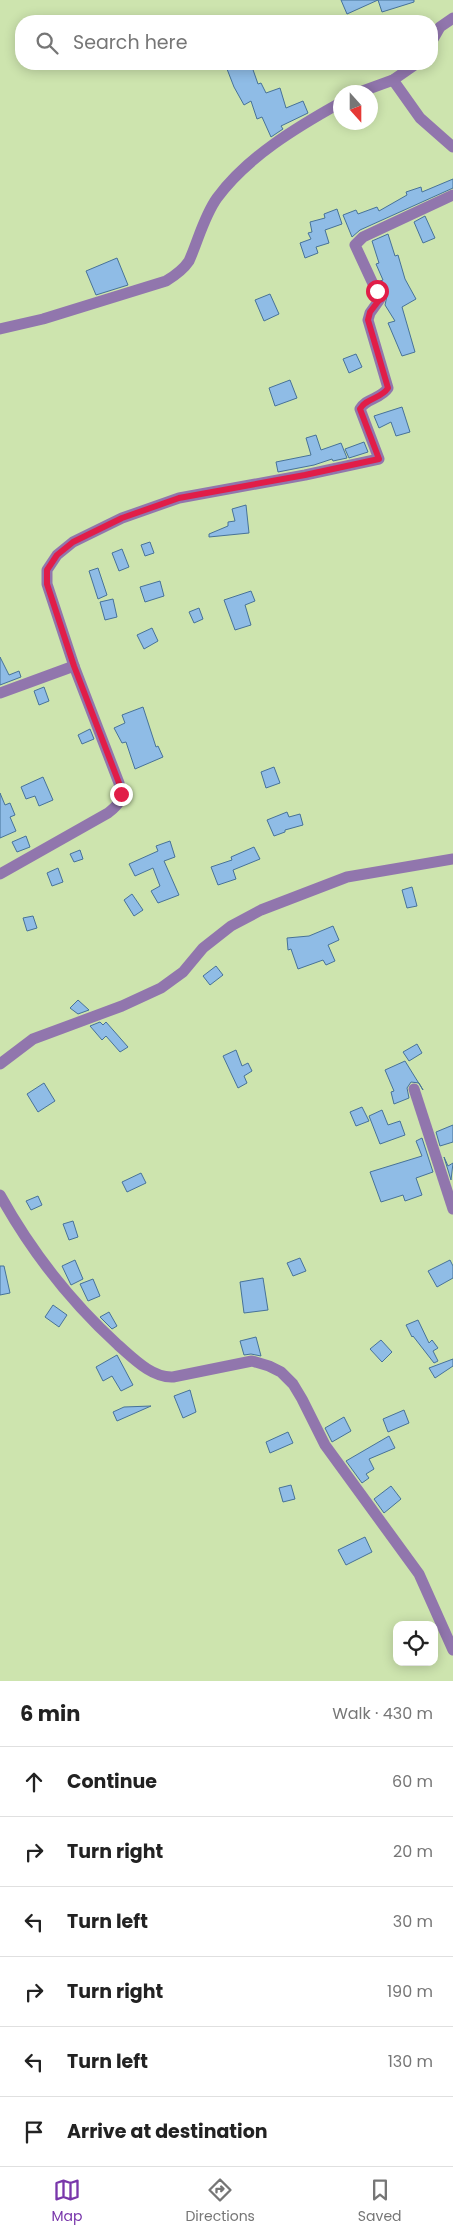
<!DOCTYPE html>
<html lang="en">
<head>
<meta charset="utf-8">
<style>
	body { margin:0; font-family:Poppins,sans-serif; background:#f2f2f2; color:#222 }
	.controls { position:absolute; right:15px; bottom:15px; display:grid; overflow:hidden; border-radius:10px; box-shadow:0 2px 12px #0003 }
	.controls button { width:45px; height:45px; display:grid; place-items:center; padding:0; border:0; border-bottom:1px solid #e0e0e0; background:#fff; color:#222; font:25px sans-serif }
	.compass { position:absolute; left:333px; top:85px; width:45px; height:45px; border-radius:50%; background:#fff; box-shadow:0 2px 12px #0003; rotate:159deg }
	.stop { position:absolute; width:15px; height:15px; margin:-11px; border:4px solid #e11d48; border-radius:50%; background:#fff }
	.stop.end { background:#e11d48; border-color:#fff; box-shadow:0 1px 5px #0008 }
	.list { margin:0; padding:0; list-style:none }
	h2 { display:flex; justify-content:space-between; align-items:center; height:65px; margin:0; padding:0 20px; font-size:21px }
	h2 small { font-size:16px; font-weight:400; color:#767676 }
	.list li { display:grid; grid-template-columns:32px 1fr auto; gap:15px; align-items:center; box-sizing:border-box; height:70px; padding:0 20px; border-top:1px solid #e0e0e0 }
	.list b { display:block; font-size:19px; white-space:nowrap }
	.list em { font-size:16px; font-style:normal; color:#767676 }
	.icon { flex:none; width:28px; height:28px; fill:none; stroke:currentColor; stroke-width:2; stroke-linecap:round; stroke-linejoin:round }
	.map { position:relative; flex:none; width:453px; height:1681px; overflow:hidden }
	.search { position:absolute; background:#fff; box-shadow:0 2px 12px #0003; left:15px; right:15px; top:15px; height:55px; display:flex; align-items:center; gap:12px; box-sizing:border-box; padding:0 18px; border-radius:20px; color:#767676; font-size:19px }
	.sheet { height:485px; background:#fff }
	nav { display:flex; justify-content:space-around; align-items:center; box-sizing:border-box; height:70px; border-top:1px solid #e0e0e0; background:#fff; font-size:14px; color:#767676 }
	nav a { display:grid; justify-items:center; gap:2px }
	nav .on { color:#7937ab }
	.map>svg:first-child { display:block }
</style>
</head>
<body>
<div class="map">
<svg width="453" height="1681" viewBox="0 0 453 1681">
	<rect width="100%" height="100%" fill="#cde4ae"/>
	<g fill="#8fbce6" stroke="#477298">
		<path d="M341 0H414V2L382 12 378 0 347 14Z"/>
		<path d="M241 64H251L258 84 261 83 266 93 280 88 286 108 303 101 308 113 281 126 283 129 271 137 262 117 257 119 251 101 244 105 234 87 227 69Z"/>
		<path d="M453 179V188L360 230 352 237 343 215 356 210 358 214 377 207 379 211 407 195 406 192 421 187 422 192Z"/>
		<path d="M337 209 342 224 325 230 329 243 316 247 318 253 305 258 300 243 311 239 308 233 312 232 310 222 325 218 324 214Z"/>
		<path d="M425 216 435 238 423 243 414 222Z"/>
		<path d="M388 234 395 256 398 255 405 279 416 299 402 307 415 352 402 356 388 323 395 321 385 305 387 296 380 281 383 280 376 264 379 263 372 241Z"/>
		<path d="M117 258 128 285 96 295 86 271Z"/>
		<path d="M270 294 279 314 264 321 255 300Z"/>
		<path d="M356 354 362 367 349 373 343 359Z"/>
		<path d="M290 380 297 398 275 406 269 388Z"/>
		<path d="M402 407 410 432 396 436 391 422 379 428 374 416Z"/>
		<path d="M316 435 321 450 341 443 347 458 333 461 332 459 314 465 278 472 276 462 311 455 306 438Z"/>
		<path d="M364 442 368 452 349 458 345 449Z"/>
		<path d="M246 505 249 533 209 537V534L228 526V522L235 521 232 509Z"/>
		<path d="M150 542 154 553 145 556 141 545Z"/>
		<path d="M122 549 129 567 119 571 112 553Z"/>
		<path d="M98 568 107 595 98 599 89 571Z"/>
		<path d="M160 581 164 596 145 602 140 587Z"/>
		<path d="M251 591 255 601 245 605 251 625 235 630 224 600Z"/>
		<path d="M113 599 117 617 105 620 100 602Z"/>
		<path d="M199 608 203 619 194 623 189 612Z"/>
		<path d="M152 628 158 641 144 649 137 635Z"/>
		<path d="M0 657 9 675 19 671 21 677 0 685Z"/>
		<path d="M44 687 49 701 39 705 34 691Z"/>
		<path d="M143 707 156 747 158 746 163 757 135 769 126 742 122 743 114 728 125 723 122 715Z"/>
		<path d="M90 729 94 739 82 744 78 735Z"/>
		<path d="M274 767 280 783 266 788 261 772Z"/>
		<path d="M43 777 53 800 39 806 35 796 26 799 21 787Z"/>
		<path d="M0 793 5 805 10 803 15 815 10 817 16 831 0 838Z"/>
		<path d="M287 812 289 817 300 814 303 825 285 830V832L274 836 267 820Z"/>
		<path d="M26 836 30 847 17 852 12 842Z"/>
		<path d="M170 841 175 857 164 861 179 895 158 903 151 891 160 886 153 868 135 876 129 864 158 851 156 846Z"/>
		<path d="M254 847 260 859 233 870 236 879 218 885 211 867 232 860 231 857Z"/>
		<path d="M80 850 83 859 74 862 70 854Z"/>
		<path d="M58 868 63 882 52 886 47 873Z"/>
		<path d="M412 887 417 906 407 908 402 890Z"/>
		<path d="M132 894 143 910 134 916 124 900Z"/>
		<path d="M33 916 37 928 27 931 23 918Z"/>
		<path d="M333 926 339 940 328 945 335 961 326 965 323 960 298 969 291 949 288 950 287 938 309 936Z"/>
		<path d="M216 966 223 975 210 985 203 976Z"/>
		<path d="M78 1000 89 1010 78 1014 70 1008Z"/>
		<path d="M100 1022 103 1025 106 1022 128 1047 120 1052 106 1036 102 1040 90 1026Z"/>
		<path d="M417 1044 422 1053 409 1061 403 1052Z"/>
		<path d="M236 1050 242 1066 248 1063 252 1071 244 1076 247 1083 238 1088 223 1056Z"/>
		<path d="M405 1061 423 1090 419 1083 411 1082 407 1088 409 1098 394 1104 391 1092 394 1091 385 1070Z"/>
		<path d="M44 1083 55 1101 38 1112 27 1094Z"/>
		<path d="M362 1107 369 1121 356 1126 350 1112Z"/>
		<path d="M382 1110 388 1125 400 1121 405 1135 380 1144 369 1116Z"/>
		<path d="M453 1125V1142L440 1146 436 1132Z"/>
		<path d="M422 1138 433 1172 416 1178 422 1195 405 1201 403 1195 381 1202 370 1172 422 1156 416 1141Z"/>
		<path d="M444 1157 448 1166 453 1163 451 1180Z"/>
		<path d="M141 1173 146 1183 127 1192 122 1182Z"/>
		<path d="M38 1196 42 1205 31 1210 26 1201Z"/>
		<path d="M73 1221 78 1237 69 1240 63 1224Z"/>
		<path d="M300 1258 306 1271 293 1276 287 1263Z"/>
		<path d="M75 1260 83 1279 71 1285 62 1266Z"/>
		<path d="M450 1260 453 1266V1278L437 1287 428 1271Z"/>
		<path d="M0 1266H4L10 1293 0 1295Z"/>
		<path d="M263 1278 268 1310 244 1313 240 1282Z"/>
		<path d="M93 1279 100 1296 88 1301 80 1284Z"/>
		<path d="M53 1305 67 1315 59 1327 45 1317Z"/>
		<path d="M109 1312 117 1326 112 1329 100 1317Z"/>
		<path d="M418 1320 429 1343 432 1340 438 1348 433 1351 438 1361 434 1363 413 1336 412 1337 406 1325Z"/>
		<path d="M256 1337 261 1356 251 1354 244 1355 240 1341Z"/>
		<path d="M381 1340 392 1352 382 1362 370 1349Z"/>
		<path d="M117 1355 133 1385 121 1391 112 1376 103 1381 96 1367Z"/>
		<path d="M453 1359V1366L435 1378 429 1368Z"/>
		<path d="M190 1390 196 1412 183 1418 174 1396Z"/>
		<path d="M151 1406 117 1421 113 1412 124 1407Z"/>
		<path d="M404 1410 409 1423 388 1432 383 1419Z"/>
		<path d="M344 1417 351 1431 332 1442 325 1428Z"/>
		<path d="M288 1432 293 1443 270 1453 266 1442Z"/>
		<path d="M389 1436 395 1448 369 1459 374 1469 366 1474 369 1478 362 1483 346 1461Z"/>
		<path d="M291 1485 295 1499 283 1502 279 1488Z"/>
		<path d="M391 1486 401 1499 384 1513 374 1499Z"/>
		<path d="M365 1537 372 1552 346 1565 338 1550Z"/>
	</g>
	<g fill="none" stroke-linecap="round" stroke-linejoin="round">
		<g stroke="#9176ad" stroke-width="11">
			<path d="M432 41 440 27 453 18"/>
			<path d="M393 80 420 118 453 147"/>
			<path d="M360 92 393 80 416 64"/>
			<path d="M0 329 43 319 166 281C176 275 183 270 189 261 198 241 204 216 217 198 247 157 297 127 340 103"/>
			<path d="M0 693 74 666"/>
			<path d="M0 874 108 813C121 803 122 800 119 783L74 666 47 584V570L57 555 73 542 122 518 179 498 305 475 379 459 360 409C366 398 381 399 388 388L368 320 370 313 380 299 355 245 363 237 453 195"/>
			<path d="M0 1064 33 1039 122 1006 161 988 183 972 203 948 231 926 261 910 347 877 453 859"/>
			<path d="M414 1089 453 1209"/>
			<path d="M0 1195C31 1251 71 1302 118 1345 134 1359 152 1378 173 1377L252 1361 269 1366 281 1372 293 1384 302 1399 325 1445 419 1574 453 1650"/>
		</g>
	</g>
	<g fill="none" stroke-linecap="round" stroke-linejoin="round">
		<path stroke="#e11d48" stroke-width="6" d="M121 794 119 783 74 666 47 584V570L57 555 73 542 122 518 179 498 305 475 379 459 360 409C366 398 381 399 388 388L368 320 370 312 380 299 377 291"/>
	</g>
</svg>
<div class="controls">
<button><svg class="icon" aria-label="locate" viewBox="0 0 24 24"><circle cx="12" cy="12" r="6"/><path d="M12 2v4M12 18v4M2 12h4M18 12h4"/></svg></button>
</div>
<svg class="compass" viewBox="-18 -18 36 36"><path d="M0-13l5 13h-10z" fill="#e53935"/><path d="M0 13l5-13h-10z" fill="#767676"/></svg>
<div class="stop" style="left:377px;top:291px"></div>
<div class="stop end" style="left:121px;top:794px"></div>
<div class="search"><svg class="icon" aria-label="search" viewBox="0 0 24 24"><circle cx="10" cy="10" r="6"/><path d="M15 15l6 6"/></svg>Search here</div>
</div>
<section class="sheet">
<h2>6 min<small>Walk · 430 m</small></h2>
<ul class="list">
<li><svg class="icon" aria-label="ahead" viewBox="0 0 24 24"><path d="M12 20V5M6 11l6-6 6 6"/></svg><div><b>Continue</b></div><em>60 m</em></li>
<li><svg class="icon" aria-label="right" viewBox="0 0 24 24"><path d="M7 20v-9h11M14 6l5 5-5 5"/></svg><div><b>Turn right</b></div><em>20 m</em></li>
<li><svg class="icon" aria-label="left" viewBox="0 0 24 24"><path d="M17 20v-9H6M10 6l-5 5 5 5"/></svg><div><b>Turn left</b></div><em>30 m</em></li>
<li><svg class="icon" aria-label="right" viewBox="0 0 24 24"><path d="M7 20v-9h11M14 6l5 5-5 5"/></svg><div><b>Turn right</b></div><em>190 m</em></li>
<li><svg class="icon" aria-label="left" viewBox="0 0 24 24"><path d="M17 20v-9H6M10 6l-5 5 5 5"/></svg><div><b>Turn left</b></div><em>130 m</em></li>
<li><svg class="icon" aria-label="arrive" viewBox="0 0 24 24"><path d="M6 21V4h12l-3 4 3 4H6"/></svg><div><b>Arrive at destination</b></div></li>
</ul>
</section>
<nav>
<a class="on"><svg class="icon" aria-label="map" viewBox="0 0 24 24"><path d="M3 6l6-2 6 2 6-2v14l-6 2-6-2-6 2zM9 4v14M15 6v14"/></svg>Map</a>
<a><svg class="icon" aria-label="directions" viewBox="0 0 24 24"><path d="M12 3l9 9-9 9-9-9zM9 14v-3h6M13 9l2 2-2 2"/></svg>Directions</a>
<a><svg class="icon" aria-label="saved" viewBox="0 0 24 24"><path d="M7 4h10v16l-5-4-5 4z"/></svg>Saved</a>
</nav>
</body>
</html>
